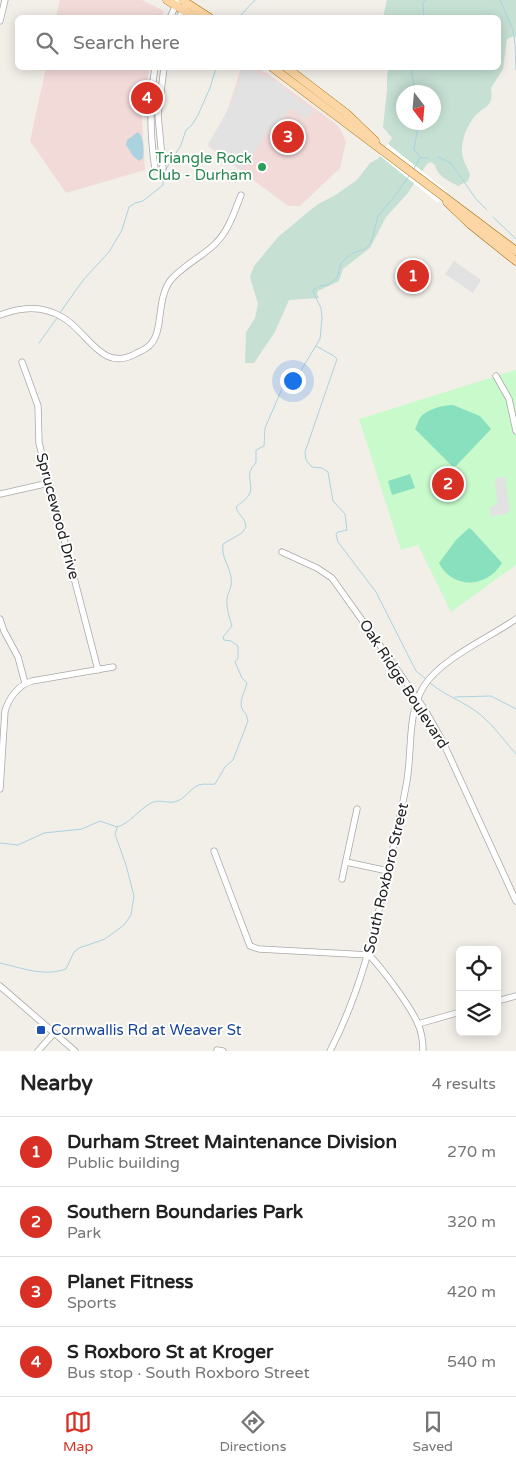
<!DOCTYPE html>
<html lang="en">
<head>
<meta charset="utf-8">
<style>
	body { margin:0; font-family:"Varela Round",sans-serif; background:#f2f2f2; color:#222 }
	.controls { position:absolute; right:15px; bottom:15px; display:grid; overflow:hidden; border-radius:8px; box-shadow:0 2px 12px #0003 }
	.controls button { width:45px; height:45px; display:grid; place-items:center; padding:0; border:0; border-bottom:1px solid #e0e0e0; background:#fff; color:#222; font:25px sans-serif }
	.compass { position:absolute; left:396px; top:85px; width:45px; height:45px; border-radius:50%; background:#fff; box-shadow:0 2px 12px #0003; rotate:164deg }
	.you { position:absolute; left:292px; top:380px; width:18px; height:18px; margin:-12px; border:4px solid #fff; border-radius:50%; background:#1a73e8; box-shadow:0 0 0 8px #1a73e833 }
	.badge { display:grid; place-items:center; width:32px; height:32px; border-radius:50%; background:#d93025; color:#fff; font-size:16px; font-weight:700 }
	.pin { position:absolute; translate:-50% -50%; border:2px solid #fff; box-shadow:0 1px 5px #0006 }
	.list { margin:0; padding:0; list-style:none }
	h2 { display:flex; justify-content:space-between; align-items:center; height:65px; margin:0; padding:0 20px; font-size:21px }
	h2 small { font-size:16px; font-weight:400; color:#767676 }
	.list li { display:grid; grid-template-columns:32px 1fr auto; gap:15px; align-items:center; box-sizing:border-box; height:70px; padding:0 20px; border-top:1px solid #e0e0e0 }
	.list b { display:block; font-size:19px; white-space:nowrap }
	.list p { margin:0; font-size:16px; white-space:nowrap; color:#767676 }
	.list em { font-size:16px; font-style:normal; color:#767676 }
	.icon { flex:none; width:28px; height:28px; fill:none; stroke:currentColor; stroke-width:2; stroke-linecap:round; stroke-linejoin:round }
	.map { position:relative; flex:none; width:516px; height:1051px; overflow:hidden }
	.search { position:absolute; background:#fff; box-shadow:0 2px 12px #0003; left:15px; right:15px; top:15px; height:55px; display:flex; align-items:center; gap:12px; box-sizing:border-box; padding:0 18px; border-radius:8px; color:#767676; font-size:19px }
	.sheet { height:345px; background:#fff }
	nav { display:flex; justify-content:space-around; align-items:center; box-sizing:border-box; height:70px; border-top:1px solid #e0e0e0; background:#fff; font-size:14px; color:#767676 }
	nav a { display:grid; justify-items:center; gap:2px }
	nav .on { color:#d93025 }
	.map>svg:first-child { display:block }
</style>
</head>
<body>
<div class="map">
<svg width="516" height="1051" viewBox="0 0 516 1051">
	<rect width="100%" height="100%" fill="#f2efe9"/>
	<g fill="#f2dad9">
		<path d="M60 0H142L164 11 162 17H56Z"/>
		<path d="M46 68H150L141 103 145 170 66 193 30 141Z"/>
		<path d="M241 68H256L267 73 336 124 341 130 346 142 340 168 300 206H288L208 146 228 109Z"/>
	</g>
	<path fill="#c6e0d4" fill-rule="evenodd" d="M387 0H516V39L514 36 507 39 503 69 491 88C494 108 484 106 475 116 467 125 461 141 462 153 463 161 468 168 470 175L468 181 458 186C449 181 437 176 435 165L431 162 427 164 408 193 386 217 370 248 343 269 339 281 318 291 317 294 319 298 289 300 275 332 254 363H245L246 332 255 318 258 304 250 277 254 266 278 237 302 217 318 204 334 196 357 180 370 163 379 158 392 138 383 127 387 90V75L389 68H498V18L383 17ZM404 92H434V122H404Z"/>
	<path fill="#c8facc" d="M516 370V565L451 612 418 545 401 550 359 419Z"/>
	<g fill="#88e0be">
		<path d="M453 405 480 416 491 429 456 466H452L415 429C417 426 418 421 420 418 426 409 443 405 453 405Z"/>
		<path d="M410 474 415 488 392 495 388 481Z"/>
		<path d="M469 528 472 530 502 563C487 588 453 590 439 563L456 540Z"/>
	</g>
	<g fill="#e2e2e2">
		<path d="M243 68H251L265 77 267 75 313 111 308 118H304L291 108 278 124 269 131 242 170 229 160 230 158 221 151 219 153 208 144 230 107Z"/>
		<path d="M454 261 481 280 473 293 445 274Z"/>
		<path d="M505 477 510 511 506 514 490 516V508L497 504 495 478Z"/>
	</g>
	<path fill="#aad3df" d="M138 132C144 136 144 151 143 158L139 161 133 156 126 145 127 140Z"/>
	<path fill="#fff" d="M388 144 447 191 438 203 379 155Z"/>
	<g fill="none" stroke-linecap="round" stroke-linejoin="round">
		<g stroke="#aad3df" stroke-width="1">
			<path d="M500 0 513 30 515 44 516 70"/>
			<path d="M238 18 255 0"/>
			<path d="M424 18 423 4 425 0"/>
			<path d="M411 68 415 92"/>
			<path d="M419 122 414 149 420 157"/>
			<path d="M438 157 451 163 476 199 487 210"/>
			<path d="M421 158H429"/>
			<path d="M413 170 420 158"/>
			<path d="M493 217 516 239"/>
			<path d="M59 314 84 279 109 252 122 230 129 207 135 203 143 201 163 185V174L181 145 186 130 192 125 198 115 210 88 216 68"/>
			<path d="M39 343 57 318"/>
			<path d="M316 346 334 356 337 359 305 452 306 460 312 467 322 468 328 472 333 501 345 514 347 530 338 532 336 534 338 542 376 592 416 671 426 679"/>
			<path d="M430 683C447 697 466 702 482 716 495 727 505 742 516 754"/>
			<path d="M455 697 491 696 516 709"/>
			<path d="M117 827C131 823 138 810 151 803 159 799 166 803 174 802 185 800 190 788 199 785 204 783 210 785 215 784L225 767 233 760 248 721 246 714C236 705 244 694 247 683L242 678 235 662 238 658V646L231 641 224 640 223 637 232 626C230 619 226 608 227 599 228 591 233 587 231 577 229 565 221 557 223 544L242 533 246 527C245 516 238 516 236 507 240 503 246 500 249 495 255 484 243 475 256 463V450L264 446 265 428 284 384 300 372 320 339 322 318 321 308 314 294 313 290 320 286 328 285 337 278 341 263 351 254 365 249 371 243 378 216 394 197 409 176"/>
			<path d="M0 843 18 845 44 833 82 829 100 821 117 827"/>
			<path d="M0 963C23 968 43 977 66 969L74 952 79 948 105 939 124 925 131 915 134 896 126 865 115 834 117 828"/>
		</g>
		<defs>
			<g id="minor">
				<path d="M170 18 178 0"/>
				<path d="M179 18 185 6"/>
				<path d="M0 21 5 0"/>
				<path d="M155 68C149 102 150 135 155 169"/>
				<path d="M163 168 158 115 164 68"/>
				<path d="M0 315C22 307 41 305 62 317 88 331 101 374 137 353 141 351 146 349 150 345 164 331 156 301 170 281 182 266 200 258 214 245 228 232 234 213 241 195"/>
				<path d="M22 362 38 406 39 443 98 670"/>
				<path d="M496 376 509 399 516 431"/>
				<path d="M0 494 49 483"/>
				<path d="M282 552 317 568 332 578 389 658 425 710 442 740 516 901"/>
				<path d="M0 619 4 631 18 657 25 683"/>
				<path d="M0 789 5 711C9 698 18 685 32 681L113 667"/>
				<path d="M214 851 250 946 259 949 369 955C382 968 411 1007 418 1024 422 1033 423 1042 423 1051"/>
				<path d="M346 862 388 871"/>
				<path d="M342 879 357 809"/>
				<path d="M0 986 75 1051"/>
				<path d="M497 1001 516 996"/>
				<path d="M418 1024 460 1012"/>
				<path d="M217 1050 223 1051"/>
				<path d="M38 1051 54 1033"/>
				<path d="M330 1051C360 993 374 934 388 871 394 842 401 814 406 786 413 753 406 715 424 686 442 658 489 638 516 619"/>
			</g>
			<g id="major">
				<path d="M167 0 196 18"/>
				<path d="M182 0 210 18"/>
				<path d="M273 68 516 251"/>
				<path d="M287 68 347 114 375 141"/>
				<path d="M447 202 471 225 516 261"/>
			</g>
		</defs>
		<use href="#minor" stroke="#a9a9a9" stroke-width="7"/>
		<use href="#major" stroke="#a06b00" stroke-width="9"/>
		<use href="#minor" stroke="#fff" stroke-width="5.5"/>
		<use href="#major" stroke="#fcd6a4" stroke-width="8"/>
	</g>
	<circle fill="#2e9e5b" stroke="#fff" stroke-width="2" cx="262" cy="167" r="5"/>
	<rect fill="#1a4fb4" stroke="#fff" stroke-width="2" x="36" y="1025" width="10" height="10" rx="2.5"/>
	<g text-anchor="middle" dominant-baseline="central" stroke-width="4" stroke-linejoin="round" paint-order="stroke">
		<g font-size="15" fill="#27864d" stroke="#fff" text-anchor="end">
			<text x="252" y="158">Triangle Rock<tspan x="252" dy="17">Club - Durham</tspan></text>
		</g>
		<g font-size="15" fill="#222" stroke="#fff">
			<text transform="translate(58 516) rotate(75)">Sprucewood Drive</text>
			<text transform="translate(404 684) rotate(57)">Oak Ridge Boulevard</text>
			<text transform="translate(386 878) rotate(-77)">South Roxboro Street</text>
		</g>
		<g font-size="15" fill="#164399" stroke="#fff" text-anchor="start">
			<text x="51" y="1030">Cornwallis Rd at Weaver St</text>
		</g>
	</g>
</svg>
<div class="controls">
<button><svg class="icon" aria-label="locate" viewBox="0 0 24 24"><circle cx="12" cy="12" r="6"/><path d="M12 2v4M12 18v4M2 12h4M18 12h4"/></svg></button>
<button><svg class="icon" aria-label="layers" viewBox="0 0 24 24"><path d="M12 4l9 5-9 5-9-5zM3 14l9 5 9-5"/></svg></button>
</div>
<svg class="compass" viewBox="-18 -18 36 36"><path d="M0-13l5 13h-10z" fill="#e53935"/><path d="M0 13l5-13h-10z" fill="#767676"/></svg>
<div class="you"></div>
<div class="pin badge" style="left:413px;top:276px">1</div>
<div class="pin badge" style="left:448px;top:484px">2</div>
<div class="pin badge" style="left:288px;top:137px">3</div>
<div class="pin badge" style="left:147px;top:98px">4</div>
<div class="search"><svg class="icon" aria-label="search" viewBox="0 0 24 24"><circle cx="10" cy="10" r="6"/><path d="M15 15l6 6"/></svg>Search here</div>
</div>
<section class="sheet">
<h2>Nearby<small>4 results</small></h2>
<ul class="list">
<li><span class="badge">1</span><div><b>Durham Street Maintenance Division</b><p>Public building</p></div><em>270 m</em></li>
<li><span class="badge">2</span><div><b>Southern Boundaries Park</b><p>Park</p></div><em>320 m</em></li>
<li><span class="badge">3</span><div><b>Planet Fitness</b><p>Sports</p></div><em>420 m</em></li>
<li><span class="badge">4</span><div><b>S Roxboro St at Kroger</b><p>Bus stop · South Roxboro Street</p></div><em>540 m</em></li>
</ul>
</section>
<nav>
<a class="on"><svg class="icon" aria-label="map" viewBox="0 0 24 24"><path d="M3 6l6-2 6 2 6-2v14l-6 2-6-2-6 2zM9 4v14M15 6v14"/></svg>Map</a>
<a><svg class="icon" aria-label="directions" viewBox="0 0 24 24"><path d="M12 3l9 9-9 9-9-9zM9 14v-3h6M13 9l2 2-2 2"/></svg>Directions</a>
<a><svg class="icon" aria-label="saved" viewBox="0 0 24 24"><path d="M7 4h10v16l-5-4-5 4z"/></svg>Saved</a>
</nav>
</body>
</html>
